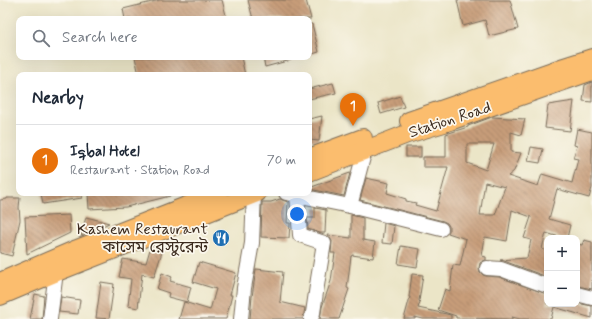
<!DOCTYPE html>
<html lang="en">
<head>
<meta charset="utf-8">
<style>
	body { margin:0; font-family:Mynerve,"Noto Sans Bengali",sans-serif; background:#f6f6f7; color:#1f2937 }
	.controls { position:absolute; right:12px; bottom:12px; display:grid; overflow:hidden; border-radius:8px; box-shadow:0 4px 16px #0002 }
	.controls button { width:36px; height:36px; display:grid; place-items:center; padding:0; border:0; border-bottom:1px solid #e0e1e3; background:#fff; color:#1f2937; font:20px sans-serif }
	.you { position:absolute; left:297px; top:214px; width:14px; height:14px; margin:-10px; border:3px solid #fff; border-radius:50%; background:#1a73e8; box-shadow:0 0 0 6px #1a73e833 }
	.badge { display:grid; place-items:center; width:26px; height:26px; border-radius:50%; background:#1f6fb2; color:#fff; font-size:13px; font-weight:700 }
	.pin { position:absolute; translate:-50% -33px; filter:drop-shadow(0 1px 2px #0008) }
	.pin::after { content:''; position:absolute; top:21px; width:14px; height:12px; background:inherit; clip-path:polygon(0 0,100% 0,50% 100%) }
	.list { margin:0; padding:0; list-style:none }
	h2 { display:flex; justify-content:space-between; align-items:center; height:52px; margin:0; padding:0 16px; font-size:17px }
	h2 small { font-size:13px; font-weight:400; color:#747a83 }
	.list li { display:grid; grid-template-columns:26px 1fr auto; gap:12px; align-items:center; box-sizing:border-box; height:72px; padding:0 16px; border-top:1px solid #e0e1e3 }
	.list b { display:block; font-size:15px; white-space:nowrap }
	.list p { margin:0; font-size:13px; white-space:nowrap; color:#747a83 }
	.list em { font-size:13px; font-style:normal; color:#747a83 }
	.icon { flex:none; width:22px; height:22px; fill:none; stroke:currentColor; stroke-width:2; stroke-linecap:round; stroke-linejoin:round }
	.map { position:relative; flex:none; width:592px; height:319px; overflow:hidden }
	.search { position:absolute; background:#fff; box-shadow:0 4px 16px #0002; left:16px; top:16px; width:296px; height:44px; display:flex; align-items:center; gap:10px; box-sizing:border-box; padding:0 14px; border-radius:8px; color:#747a83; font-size:15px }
	.panel { position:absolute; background:#fff; box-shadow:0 4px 16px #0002; left:16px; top:72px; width:296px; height:124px; border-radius:8px }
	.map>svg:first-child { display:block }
</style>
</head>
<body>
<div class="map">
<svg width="592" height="319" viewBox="0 0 592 319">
	<defs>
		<pattern id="building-back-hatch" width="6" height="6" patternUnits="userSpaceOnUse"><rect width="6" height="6" fill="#c79d79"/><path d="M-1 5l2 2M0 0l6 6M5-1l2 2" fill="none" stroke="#a38063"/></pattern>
	</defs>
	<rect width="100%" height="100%" fill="#fbf7ec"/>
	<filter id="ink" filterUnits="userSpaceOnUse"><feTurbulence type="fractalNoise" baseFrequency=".025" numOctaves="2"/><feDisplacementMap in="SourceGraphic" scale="8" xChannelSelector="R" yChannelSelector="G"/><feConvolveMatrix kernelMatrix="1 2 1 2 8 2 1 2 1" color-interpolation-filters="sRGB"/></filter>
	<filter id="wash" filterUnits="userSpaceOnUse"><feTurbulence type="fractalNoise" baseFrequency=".012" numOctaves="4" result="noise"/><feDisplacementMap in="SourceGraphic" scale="16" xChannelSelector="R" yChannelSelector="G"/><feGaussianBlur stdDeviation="0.9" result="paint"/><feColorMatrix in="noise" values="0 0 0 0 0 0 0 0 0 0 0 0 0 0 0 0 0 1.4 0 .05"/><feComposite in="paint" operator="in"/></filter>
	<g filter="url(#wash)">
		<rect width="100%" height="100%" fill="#ebe5c7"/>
		<g id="blocks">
			<g fill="url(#building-back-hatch)" fill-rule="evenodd">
				<path d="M160 0H222L227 19H125L123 9Z"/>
				<path d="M248 0H306L311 19H253Z"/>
				<path d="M457 0H510L518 29 489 36 485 20 463 26Z"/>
				<path d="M309 24H312L319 52 309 55Z"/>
				<path d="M135 57H193L194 59 202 57H241L245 75H139Z"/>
				<path d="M263 57H290L291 60 265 67Z"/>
				<path d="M592 82V102L583 101 585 85Z"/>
				<path d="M333 83 336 93 309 99V89Z"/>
				<path d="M400 96 404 107 381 114 378 103Z"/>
				<path d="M574 101 570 131 545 128 548 105Z"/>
				<path d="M322 116 319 141 309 140V119Z"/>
				<path d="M492 117 525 119 521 135 511 132V152L521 153 514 171 508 176 538 186 542 174 572 183 578 159 573 158 577 146 574 145 577 129 592 132V188L589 198 557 189 549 219 570 225 567 238H563L546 233 542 249 547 251V277L504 261 500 260 527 258 531 240 524 238 531 217 512 210 507 241 485 237 482 256 486 257V260L483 261 480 263 479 268 480 272 483 275 486 276 499 277 547 294V304H577V303L592 306V318L554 307 551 319H520L512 317V319L456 318V316L438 310 445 289 450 291 453 265 460 266 466 239 448 233 449 231V226L447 223 443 221 360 200 366 178 389 183 387 193 406 199V201L416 203 415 205 436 211 448 167H423V157H446V134L468 127V126ZM467 144H494L486 170 467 163ZM485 182 505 187 495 215H480Z"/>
				<rect x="406" y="147" width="15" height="10"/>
				<path d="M531 147 543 149 540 163 528 161Z"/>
				<path d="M350 173 344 196 309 189V188Z"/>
				<path d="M41 193H81L82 198 43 204Z"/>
				<path d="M88 193H170V196L126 207 89 209Z"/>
				<path d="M7 198H20L19 207 20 220 12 256 0 253V200L7 199Z"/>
				<path d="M280 199 288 202 287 223H290L289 238 261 237 262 202H271Z"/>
				<path d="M315 208 326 210 325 233H320L308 229 307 218H315Z"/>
				<path d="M69 215 70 233 27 254 25 217Z"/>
				<path d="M351 215 363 218V240L375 242 373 258 352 255V256H351L347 288 349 289 339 319H320L322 307 331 281 335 253H331L332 241 328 235 351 238Z"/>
				<path d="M86 217 94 219 109 223 81 236Z"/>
				<path d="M384 223 394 226 392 244 382 243Z"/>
				<path d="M584 240 592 242V289L577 286V244L582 245Z"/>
				<path d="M158 244 164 246 154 277 142 274 138 308 128 306 131 279 119 277 123 259 146 263 151 246Z"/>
				<path d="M401 246 420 249 417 267 398 264Z"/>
				<path d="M199 262 236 273 230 295H232L226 319H179L184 302 210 310 216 289 193 282Z"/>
				<path d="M256 269 283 272 280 302 305 308 303 319H250L252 297Z"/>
				<path d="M162 273 172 277 170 281 191 287 187 302 168 297 169 293 157 289Z"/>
				<path d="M412 274 423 275 419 301 420 302 418 308 451 315V319H423L415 317V319H404L410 297H409Z"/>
				<path d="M101 282 114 284 109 319 96 318Z"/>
				<path d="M35 294 44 296 42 319H30Z"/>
				<path d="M61 297 80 300 78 314 59 312Z"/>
			</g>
		</g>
	</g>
	<g filter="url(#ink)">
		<use href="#blocks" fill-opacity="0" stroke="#796b59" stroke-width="1"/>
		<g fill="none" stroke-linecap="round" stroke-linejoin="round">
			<defs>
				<g id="minor">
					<path d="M286 193 350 206 441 229"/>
					<path d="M297 195 300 235 324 243 318 279 313 313 311 319"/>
					<path d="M350 206 365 150"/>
					<path d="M487 268 501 269 547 286"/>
					<path d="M577 294 592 298"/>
					<path d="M50 319 57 264"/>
					<path d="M241 319 244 288 252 243 254 194"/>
				</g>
				<g id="major">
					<path d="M409 121 564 67 592 58"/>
					<path d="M309 158 363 138"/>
					<path d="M309 172 407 134 444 123 592 71"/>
					<path d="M0 282 77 249 219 193"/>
					<path d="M0 296 57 272 257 193"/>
				</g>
			</defs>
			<use href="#minor" stroke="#796b59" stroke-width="16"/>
			<use href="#major" stroke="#796b59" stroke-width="20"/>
			<use href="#minor" stroke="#fff" stroke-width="14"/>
			<use href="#major" stroke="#fbbd6e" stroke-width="18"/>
		</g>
	</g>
	<defs>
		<symbol id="restaurant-disc" viewBox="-11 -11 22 22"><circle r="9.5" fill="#1f6fb2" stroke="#fbf7ec"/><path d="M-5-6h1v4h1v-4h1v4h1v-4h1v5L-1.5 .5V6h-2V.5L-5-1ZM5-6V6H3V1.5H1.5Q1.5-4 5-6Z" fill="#fff"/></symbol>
	</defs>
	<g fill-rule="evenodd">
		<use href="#restaurant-disc" x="211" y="228" width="20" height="20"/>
	</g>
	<g text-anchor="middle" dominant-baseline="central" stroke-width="3.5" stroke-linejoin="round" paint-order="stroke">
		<g font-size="16" fill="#3b2a1e" stroke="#fbf7ec">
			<text transform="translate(450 120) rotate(-18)">Station Road</text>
		</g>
		<g font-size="16" fill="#3b2a1e" stroke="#fbf7ec" text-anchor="end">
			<text x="208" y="229">Kashem Restaurant<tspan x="208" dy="18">কাসেম রেস্টুরেন্ট</tspan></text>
		</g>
	</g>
</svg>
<div class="controls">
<button>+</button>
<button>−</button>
</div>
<div class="you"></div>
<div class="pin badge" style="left:353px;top:126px;background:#e8710a">1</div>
<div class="search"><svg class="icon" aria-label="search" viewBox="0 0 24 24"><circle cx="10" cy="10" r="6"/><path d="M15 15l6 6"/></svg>Search here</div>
<section class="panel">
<h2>Nearby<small></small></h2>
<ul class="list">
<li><span class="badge" style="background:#e8710a">1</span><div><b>Iqbal Hotel</b><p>Restaurant · Station Road</p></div><em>70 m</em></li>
</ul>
</section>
</div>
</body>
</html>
